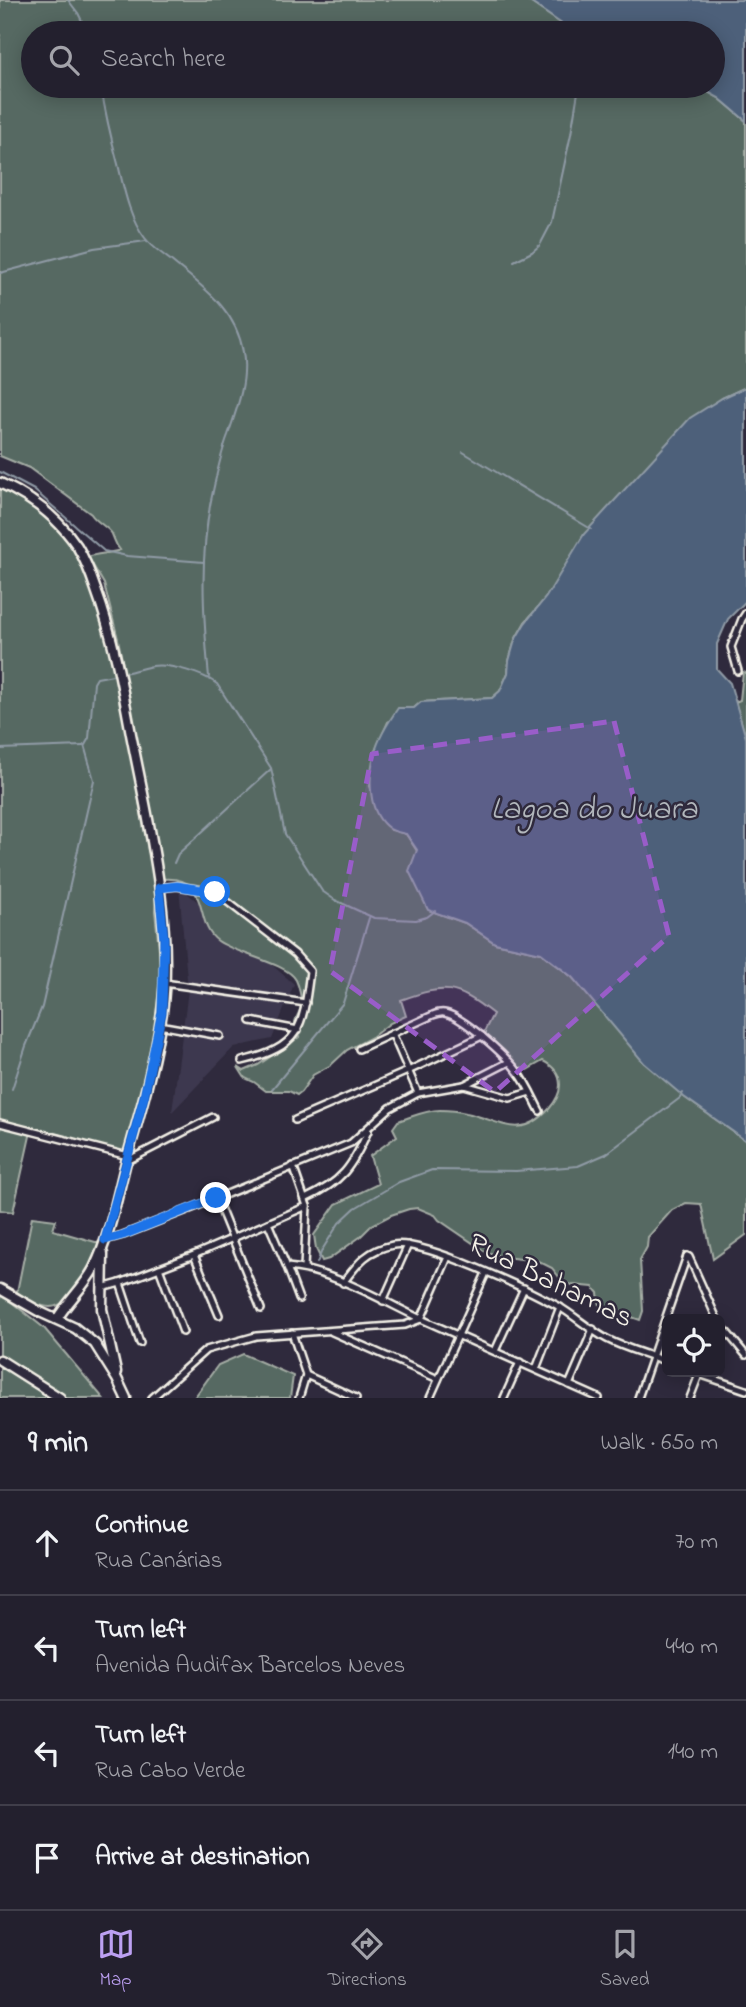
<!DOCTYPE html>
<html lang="en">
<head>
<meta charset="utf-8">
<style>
	body { margin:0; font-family:"Indie Flower",sans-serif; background:#2f2d3a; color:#f1f3f6 }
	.controls { position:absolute; right:21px; bottom:21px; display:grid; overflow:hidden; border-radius:10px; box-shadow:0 4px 18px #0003 }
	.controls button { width:63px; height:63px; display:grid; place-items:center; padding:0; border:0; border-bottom:2px solid #403e4a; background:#23202e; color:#f1f3f6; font:35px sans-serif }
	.stop { position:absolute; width:21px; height:21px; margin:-16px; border:5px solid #1a73e8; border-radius:50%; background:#fff }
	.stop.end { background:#1a73e8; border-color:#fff; box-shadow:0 2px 7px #0008 }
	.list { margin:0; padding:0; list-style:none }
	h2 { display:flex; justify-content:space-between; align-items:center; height:91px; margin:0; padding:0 28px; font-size:30px }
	h2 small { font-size:23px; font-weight:400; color:#a3a3aa }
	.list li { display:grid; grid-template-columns:46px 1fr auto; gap:21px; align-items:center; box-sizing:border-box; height:105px; padding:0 28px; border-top:2px solid #403e4a }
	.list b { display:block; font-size:26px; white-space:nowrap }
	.list p { margin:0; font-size:23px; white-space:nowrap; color:#a3a3aa }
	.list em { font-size:23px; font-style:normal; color:#a3a3aa }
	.icon { flex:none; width:38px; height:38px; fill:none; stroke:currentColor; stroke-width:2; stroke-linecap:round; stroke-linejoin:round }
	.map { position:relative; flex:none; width:746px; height:1398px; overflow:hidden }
	.search { position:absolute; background:#23202e; box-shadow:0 4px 18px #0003; left:21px; right:21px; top:21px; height:77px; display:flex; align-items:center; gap:18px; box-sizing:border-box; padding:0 24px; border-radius:38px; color:#a3a3aa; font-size:26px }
	.sheet { height:511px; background:#23202e }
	nav { display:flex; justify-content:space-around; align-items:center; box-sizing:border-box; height:98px; border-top:2px solid #403e4a; background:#23202e; font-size:19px; color:#a3a3aa }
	nav a { display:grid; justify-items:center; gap:4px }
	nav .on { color:#bca0f2 }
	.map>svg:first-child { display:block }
</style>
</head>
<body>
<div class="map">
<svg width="746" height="1398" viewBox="0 0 746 1398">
	<rect width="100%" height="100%" fill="#2f2a3d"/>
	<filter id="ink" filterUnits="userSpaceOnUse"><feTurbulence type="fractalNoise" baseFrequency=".0143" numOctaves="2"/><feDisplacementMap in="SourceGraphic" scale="14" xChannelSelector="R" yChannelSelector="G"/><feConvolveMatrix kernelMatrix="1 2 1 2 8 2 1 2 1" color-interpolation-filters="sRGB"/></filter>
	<g filter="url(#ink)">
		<path fill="#3e394f" d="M179 886 294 984 272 1039 234 1047 172 1112 188 990Z"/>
		<g fill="#566962" stroke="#a5ada5" stroke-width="2">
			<path d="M0 0H527L575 33H33V86H697L719 98 746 121V387L722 398 525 622 515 640 509 661 508 673 500 691 492 698 421 702 414 708 388 722 375 751 370 786 391 830 406 834 417 851 429 910 465 923 495 943 541 953 572 977 684 1097 746 1141V1235L713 1259 701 1204 686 1203 672 1210 648 1237 647 1247 640 1260 643 1311 640 1320 600 1306 598 1293 593 1287 572 1285 563 1282 552 1268 538 1261 504 1257 486 1252 439 1220 435 1215 418 1208 409 1209 391 1215 372 1225 360 1237 329 1259 322 1261 316 1249 314 1235 336 1204 378 1184 370 1156 397 1136 393 1128 398 1121C411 1117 426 1110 440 1110 448 1110 458 1111 466 1113 500 1120 520 1142 549 1109 555 1102 560 1095 560 1085 560 1073 553 1066 543 1061L527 1070 520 1068 482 1036 493 1014C456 985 445 984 401 1000L406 1016 390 1023 372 1037 347 1050 331 1065 313 1075 301 1092 297 1095 289 1091H266L254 1082 245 1078 238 1067 244 1071 258 1065 299 1037C298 1032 295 1027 295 1022 296 1017 300 1012 301 1007 302 999 299 986 296 980 287 963 236 954 218 941 192 923 213 876 163 879L118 639 104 584 88 557C97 553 109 554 120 550 115 544 115 541 112 534 109 528 96 522 91 514L29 468 0 456Z"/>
			<path d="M0 488 24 498 48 519 72 546 96 587 110 641 148 851 157 870 155 911 161 968 154 1034 129 1140 124 1153 32 1127 13 1212 0 1210Z"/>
			<path d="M743 672 746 673V738L735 702 740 700Z"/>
			<path d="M32 1217 56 1220 53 1230 99 1243C98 1256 90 1267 84 1278 63 1311 49 1316 17 1292Z"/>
			<path d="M0 1293 44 1328 103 1398H0Z"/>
			<path d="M243 1354 293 1376 290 1398H194L218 1365Z"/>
		</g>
		<g fill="#4e617a" stroke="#909ba6" stroke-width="2">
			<path d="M527 0H746V121L719 98 697 86H713V33H575Z"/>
			<path d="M746 387V601L728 619 717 644V669L730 683 746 738V1141L684 1097 644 1063 572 977 541 953 495 943 465 923 428 910 409 871 417 850 406 834C401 833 395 832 390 829 367 814 368 776 375 752 379 736 389 721 398 708H414L421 702 492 698 500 691 508 673 509 661 515 640 525 623 546 597 584 534 690 418 722 398Z"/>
		</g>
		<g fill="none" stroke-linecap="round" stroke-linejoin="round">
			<g stroke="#909ba6" stroke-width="2">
				<path d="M68 0 78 13 88 33"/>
				<path d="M101 86C105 112 111 138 118 164 124 189 129 217 145 238 151 246 161 253 169 259 201 286 236 308 243 352 248 380 237 409 228 435 221 453 217 473 213 491 199 552 203 615 209 677"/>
				<path d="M514 261 532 252 540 245 552 222 571 134 579 86"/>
				<path d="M0 273 94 248 146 241"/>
				<path d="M463 452 591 529"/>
				<path d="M0 472 34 490 104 551 127 556 204 562"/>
				<path d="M124 673C134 671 143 668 152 666 169 663 204 674 217 684L271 768 285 834 322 891 335 900 374 918 416 920 427 917 435 911"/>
				<path d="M85 745 89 738 94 683 97 678 113 675"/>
				<path d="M0 749 83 746"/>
				<path d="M174 863 178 854 271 769"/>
				<path d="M12 1089 26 1046 42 1007 94 780 84 745"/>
				<path d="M272 1089 343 1003 369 918"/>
				<path d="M317 1263 322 1250 339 1223 355 1208 399 1182 432 1170 516 1171 578 1166 606 1154 680 1098 683 1093"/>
			</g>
			<defs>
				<g id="minor">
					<path d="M738 671 731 647 742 619 746 613"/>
					<path d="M159 888 177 886 215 892 295 954 310 971C303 1026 302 1047 242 1061"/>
					<path d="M164 983 306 1003"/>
					<path d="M251 1021 298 1030"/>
					<path d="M159 1025 220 1036"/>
					<path d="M392 1033 418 1093"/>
					<path d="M359 1049 433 1015C435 1014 442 1012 444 1013 462 1015 507 1057 518 1072 527 1083 533 1098 540 1111"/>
					<path d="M464 1085 509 1062"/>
					<path d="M295 1120 408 1071 482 1036"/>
					<path d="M0 1123 128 1156"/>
					<path d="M127 1161 213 1117"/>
					<path d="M293 1166 307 1206 304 1268"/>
					<path d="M216 1198 261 1309"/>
					<path d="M305 1199C342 1182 352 1167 368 1131"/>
					<path d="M268 1223 287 1267C331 1270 381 1300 421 1319L448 1257"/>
					<path d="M105 1240 123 1235 205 1203 351 1143 390 1108 418 1093 464 1085 510 1098 530 1092"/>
					<path d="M194 1255 219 1315"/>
					<path d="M687 1256 689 1257 717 1319"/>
					<path d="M287 1267 299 1299"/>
					<path d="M159 1268 183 1332"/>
					<path d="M120 1283 140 1343"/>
					<path d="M343 1283C358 1263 367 1250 393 1245 422 1239 529 1290 558 1306 575 1316 590 1330 607 1339 626 1349 648 1354 667 1362"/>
					<path d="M102 1288 120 1283 194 1255 307 1206"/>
					<path d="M383 1301 408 1245"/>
					<path d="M720 1324 746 1355"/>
					<path d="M332 1332 438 1379"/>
					<path d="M292 1333 306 1375 299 1398"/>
					<path d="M495 1351 524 1288"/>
					<path d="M536 1369 560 1307"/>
					<path d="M693 1372 746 1390"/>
					<path d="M306 1375 356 1398"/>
					<path d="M569 1385 593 1329"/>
					<path d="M152 1398 206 1350 256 1336 405 1325 421 1319 599 1398"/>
					<path d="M430 1398 486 1273"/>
					<path d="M504 1398 520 1362"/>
					<path d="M638 1398 687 1256"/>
					<path d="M690 1398 700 1372"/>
				</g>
				<g id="secondary">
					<path d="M0 483C31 497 58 518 77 546 85 559 91 575 96 590 113 636 122 685 131 734 148 821 174 924 162 1012 155 1063 140 1112 126 1162 117 1197 110 1235 94 1268 84 1287 68 1301 57 1319"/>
					<path d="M103 1254 102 1309 116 1372"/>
					<path d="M0 1289 40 1312 75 1328 95 1344 117 1379 126 1398"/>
					<path d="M0 1360 60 1398"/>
				</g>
			</defs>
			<use href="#minor" stroke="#f4f1e8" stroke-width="10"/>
			<use href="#secondary" stroke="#f4f1e8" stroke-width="13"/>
			<use href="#minor" stroke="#2f2a3d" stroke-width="5"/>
			<use href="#secondary" stroke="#2f2a3d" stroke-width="8"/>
		</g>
	</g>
	<g fill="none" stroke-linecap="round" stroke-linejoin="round" filter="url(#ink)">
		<path stroke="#1a73e8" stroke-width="9" d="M215 892 177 886 159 888 164 939 162 1012 144 1097 105 1240 123 1235 216 1198"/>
	</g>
	<path fill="#995dc9" fill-opacity="0.2" stroke="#995dc9" stroke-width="5" stroke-dasharray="14 9" stroke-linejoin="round" d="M614 721 669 936 495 1092 330 971 372 754Z"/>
	<g text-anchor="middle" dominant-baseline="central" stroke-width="5" stroke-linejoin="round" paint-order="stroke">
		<g font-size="30" fill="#f4f1e8" stroke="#2f2a3d">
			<text transform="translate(550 1282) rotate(26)">Rua Bahamas</text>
		</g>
		<g font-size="32" font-style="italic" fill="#b2b7bc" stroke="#2f2a3d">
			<text x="594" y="810">Lagoa do Juara</text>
		</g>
	</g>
</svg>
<div class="controls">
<button><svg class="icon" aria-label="locate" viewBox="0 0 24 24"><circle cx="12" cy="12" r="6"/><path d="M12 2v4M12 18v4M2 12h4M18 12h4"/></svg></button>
</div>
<div class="stop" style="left:215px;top:892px"></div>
<div class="stop end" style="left:216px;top:1198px"></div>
<div class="search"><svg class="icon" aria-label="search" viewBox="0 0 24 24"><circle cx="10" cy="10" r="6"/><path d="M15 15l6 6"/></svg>Search here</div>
</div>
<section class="sheet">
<h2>9 min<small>Walk · 650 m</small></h2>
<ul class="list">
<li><svg class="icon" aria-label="ahead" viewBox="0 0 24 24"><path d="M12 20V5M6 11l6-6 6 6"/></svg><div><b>Continue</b><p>Rua Canárias</p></div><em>70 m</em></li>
<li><svg class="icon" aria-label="left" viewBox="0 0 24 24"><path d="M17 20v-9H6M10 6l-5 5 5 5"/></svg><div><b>Turn left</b><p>Avenida Audifax Barcelos Neves</p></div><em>440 m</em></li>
<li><svg class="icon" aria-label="left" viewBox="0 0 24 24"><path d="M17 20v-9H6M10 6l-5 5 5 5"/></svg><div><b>Turn left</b><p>Rua Cabo Verde</p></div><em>140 m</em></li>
<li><svg class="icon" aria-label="arrive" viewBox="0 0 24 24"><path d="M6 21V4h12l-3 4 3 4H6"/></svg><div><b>Arrive at destination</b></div></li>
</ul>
</section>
<nav>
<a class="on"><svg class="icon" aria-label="map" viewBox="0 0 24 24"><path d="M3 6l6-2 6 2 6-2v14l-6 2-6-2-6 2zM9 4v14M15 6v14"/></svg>Map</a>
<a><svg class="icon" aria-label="directions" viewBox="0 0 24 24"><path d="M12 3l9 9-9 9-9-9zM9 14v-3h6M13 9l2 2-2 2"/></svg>Directions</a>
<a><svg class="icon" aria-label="saved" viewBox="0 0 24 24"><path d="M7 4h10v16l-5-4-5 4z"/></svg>Saved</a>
</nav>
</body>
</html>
